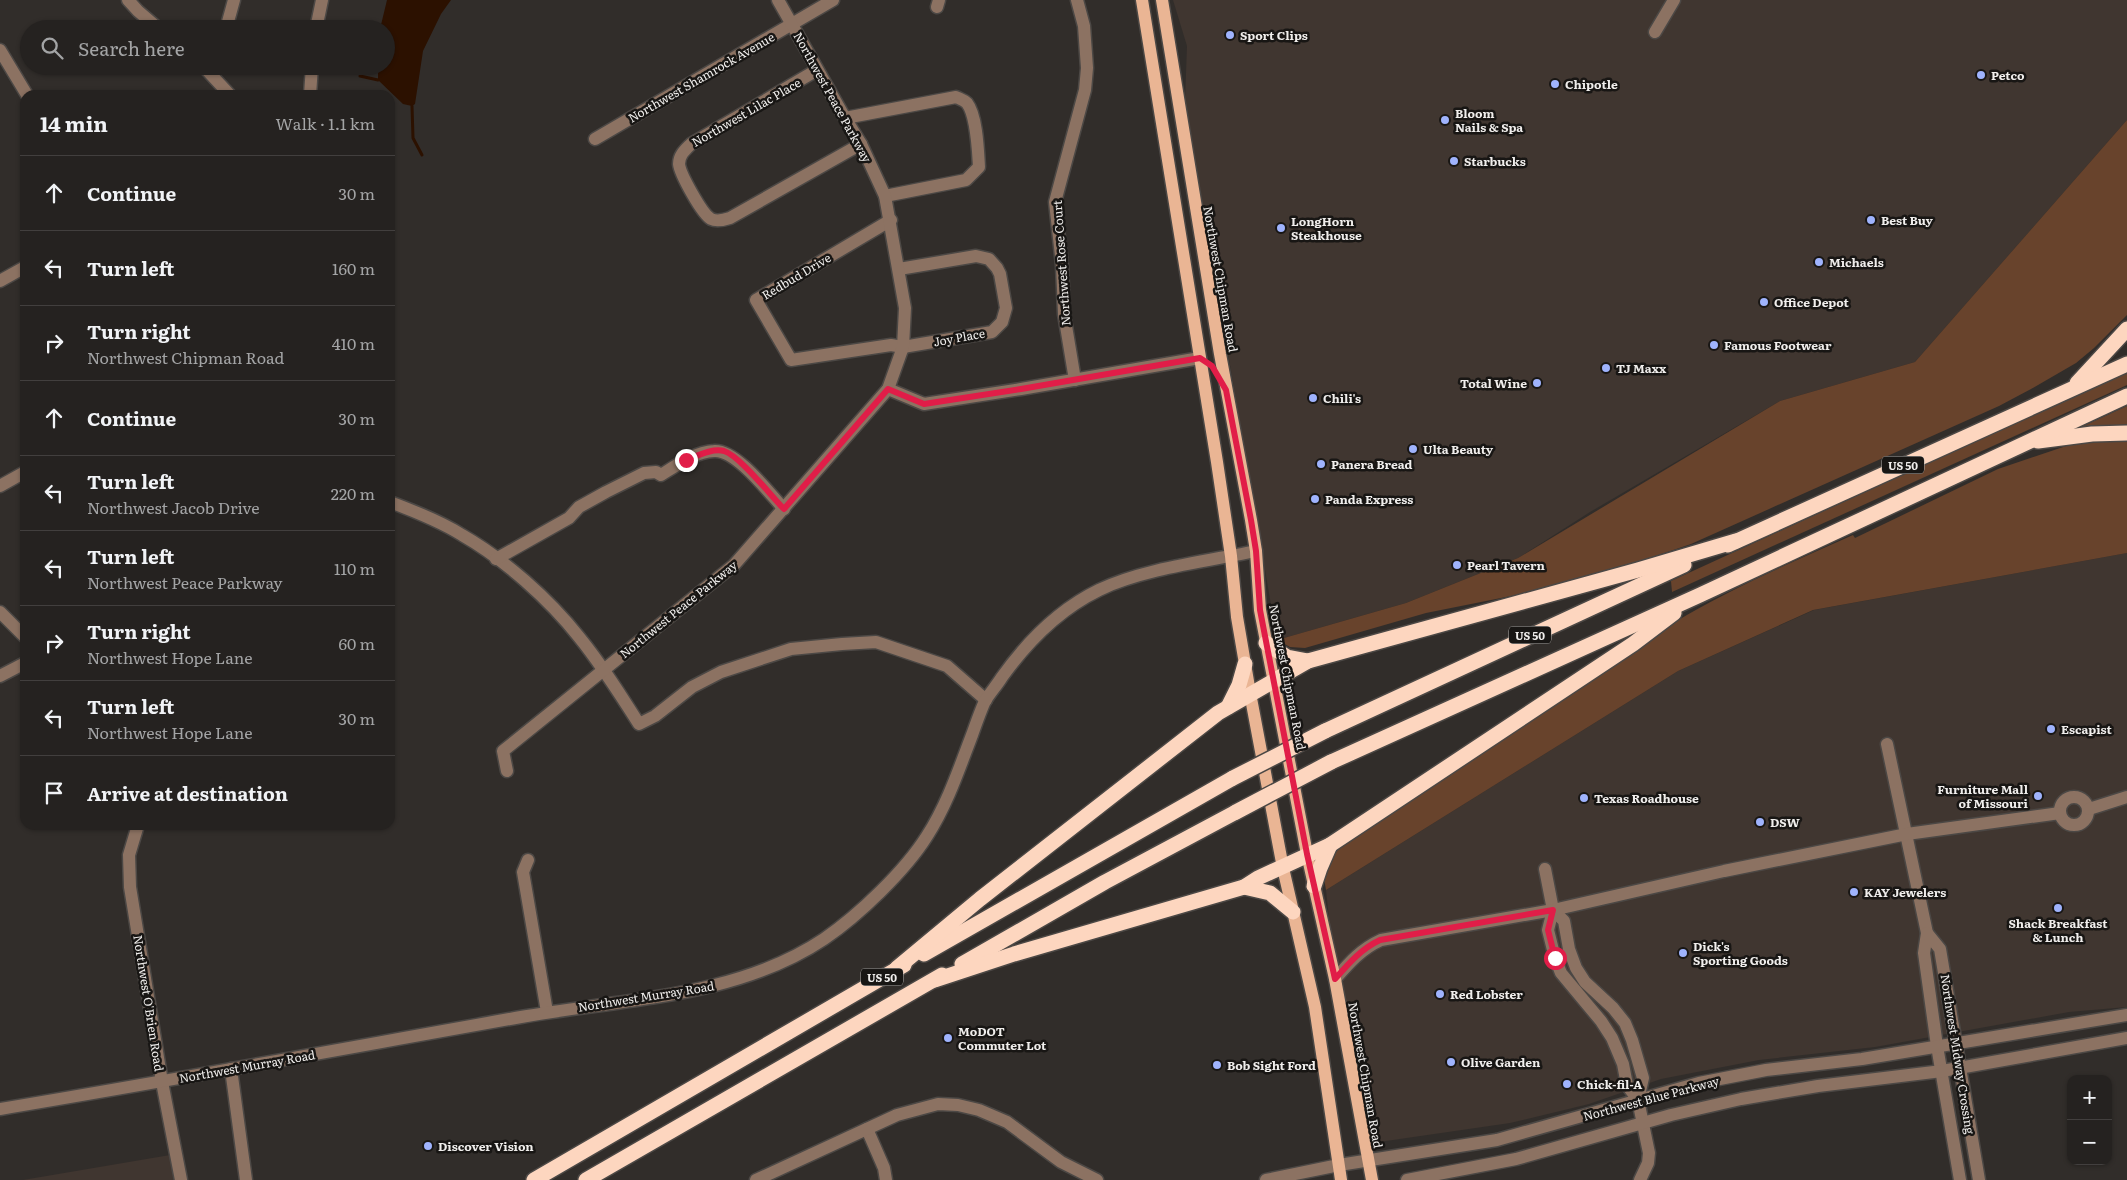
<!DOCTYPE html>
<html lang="en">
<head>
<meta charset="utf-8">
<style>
	body { margin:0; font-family:Literata,serif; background:#312f2d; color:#f1f3f6 }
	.controls { position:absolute; right:15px; bottom:15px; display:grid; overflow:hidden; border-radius:10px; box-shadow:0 1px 4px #0004 }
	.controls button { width:45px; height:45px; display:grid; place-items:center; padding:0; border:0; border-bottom:1px solid #423f3e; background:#252220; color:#f1f3f6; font:25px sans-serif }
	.stop { position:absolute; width:15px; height:15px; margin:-11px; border:4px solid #e11d48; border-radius:50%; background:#fff }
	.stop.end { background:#e11d48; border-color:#fff; box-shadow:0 1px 5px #0008 }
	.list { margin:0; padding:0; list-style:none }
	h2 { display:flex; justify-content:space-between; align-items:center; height:65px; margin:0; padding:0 20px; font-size:21px }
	h2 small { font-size:16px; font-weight:400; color:#a3a4a5 }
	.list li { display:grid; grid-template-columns:32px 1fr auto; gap:15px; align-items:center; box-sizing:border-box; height:75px; padding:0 20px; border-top:1px solid #423f3e }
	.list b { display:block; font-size:19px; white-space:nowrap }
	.list p { margin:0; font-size:16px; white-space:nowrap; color:#a3a4a5 }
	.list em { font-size:16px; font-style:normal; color:#a3a4a5 }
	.icon { flex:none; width:28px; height:28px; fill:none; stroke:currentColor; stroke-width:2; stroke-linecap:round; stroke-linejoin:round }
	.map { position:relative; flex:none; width:2127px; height:1180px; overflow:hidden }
	.search { position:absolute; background:#252220; box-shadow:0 1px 4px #0004; left:20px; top:20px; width:375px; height:55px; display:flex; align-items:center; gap:12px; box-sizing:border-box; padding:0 18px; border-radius:28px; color:#a3a4a5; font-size:19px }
	.panel { position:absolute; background:#252220; box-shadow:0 1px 4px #0004; left:20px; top:90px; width:375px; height:740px; border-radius:15px }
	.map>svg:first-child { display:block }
</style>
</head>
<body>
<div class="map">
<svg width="2127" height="1180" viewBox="0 0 2127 1180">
	<rect width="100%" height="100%" fill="#312d2a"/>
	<g fill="#403630">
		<path d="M1173 0H2127V120L1915 362 1780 401 1590 512 1518 558 1406 603 1277 640 1185 101 1187 46Z"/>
		<path d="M2127 553V1007L2069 1012 1875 1047 1759 1060 1661 1079 1589 1104 1510 1123 1379 1142 1336 986 1326 890 1678 671 1814 610Z"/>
		<path d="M176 1154 180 1180H23Z"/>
	</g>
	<g fill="#68432c">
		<path d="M2127 120V315L2094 348 2076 363 2031 389 1999 406 1691 544 1632 564 1541 590 1426 613 1305 648 1290 647 1277 640 1406 603 1518 558 1780 401 1915 362Z"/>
		<path d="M2127 372V385L1672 592 1671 581Z"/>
		<path d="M2127 406V426L2081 429V427Z"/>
		<path d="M2127 437V553L1813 610 1678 671 1326 890 1323 872 1338 847 1675 622C1732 588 1792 562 1853 535L1855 538 1998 469 2075 443Z"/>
	</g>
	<path fill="#2c1100" d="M387 0H451L441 14 423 51 415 104 412 106 403 104 378 80V66H386V29H380Z"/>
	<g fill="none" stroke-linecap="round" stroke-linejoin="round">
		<g stroke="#2c1100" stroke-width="3">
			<path d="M360 76 378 80"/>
			<path d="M412 106 413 138 422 155"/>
		</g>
		<defs>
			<g id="minor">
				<path d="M128 0 138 11 159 29"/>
				<path d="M937 7 939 0"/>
				<path d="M226 29 234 0"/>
				<path d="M316 29 322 0"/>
				<path d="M1655 32 1674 0"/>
				<path d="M0 50 27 95"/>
				<path d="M203 66 230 95"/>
				<path d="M817 70 691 144C685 150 679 155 679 164 680 174 702 214 711 219 717 222 724 220 730 218L861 144"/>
				<path d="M310 95 312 66"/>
				<path d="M845 118 956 97C960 99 964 100 967 103 977 116 978 151 979 167L966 180 885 196"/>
				<path d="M595 139 833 0"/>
				<path d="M891 220 756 300 791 360 891 345 903 347 992 332 1002 322 1006 308 1000 274 997 268 989 259 976 256 899 269"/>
				<path d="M0 281 25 267"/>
				<path d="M1075 380 1064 314 1062 265 1055 202 1085 90 1087 68 1084 26 1077 0"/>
				<path d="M888 389 924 404 1021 389 1200 358"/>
				<path d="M0 486 25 472"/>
				<path d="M390 502C414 511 440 521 462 535 504 559 549 599 579 637 601 664 620 694 639 724L655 716 692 687 721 672 791 649 842 644 876 642 947 666 986 700"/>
				<path d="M496 559 569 518 579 507 606 492 644 473 656 472 661 475C677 465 695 452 714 451 736 449 769 493 784 509"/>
				<path d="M0 612 25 637"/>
				<path d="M0 676 25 663"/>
				<path d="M1887 744 1927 933 1924 953 1937 1046 1960 1180"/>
				<path d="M507 771 503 751 734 565 888 389 903 347 905 308 885 196 861 144 845 118 778 0"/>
				<circle cx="2074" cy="811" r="14"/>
				<path d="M2089 809 2127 797"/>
				<path d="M138 825 129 855 130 887 162 1082 181 1180"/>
				<path d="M528 860 523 872 547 1012"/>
				<path d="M1545 869 1553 910 1548 930 1555 958 1561 973 1601 1021 1612 1038 1623 1064 1627 1085 1638 1100"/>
				<path d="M1553 910 1564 921 1569 949 1576 968 1585 982 1613 1008 1625 1023 1632 1040 1643 1078 1638 1100 1649 1153 1648 1163 1640 1180"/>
				<path d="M1927 933 1940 949 1979 1180"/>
				<path d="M1335 979C1349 963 1361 949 1381 940L1553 910 1724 871 1907 834 2060 813"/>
				<path d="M231 1069 246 1180"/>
				<path d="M0 1109C174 1080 347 1048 521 1017 621 999 736 998 824 939 859 915 905 871 927 836 947 805 959 769 972 735 976 724 980 712 985 701 990 693 997 685 1002 677 1027 642 1060 609 1099 590 1142 569 1208 561 1256 551"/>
				<path d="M867 1129 884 1168 886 1180"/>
				<path d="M756 1180 897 1115 938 1104 958 1105 979 1110 1007 1122 1061 1162 1097 1180"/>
				<path d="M1266 1180 1339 1165 1497 1140 1699 1083 1766 1070 1862 1059 2127 1015"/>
				<path d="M1407 1180 1516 1159 1671 1115 1741 1099 1818 1086 1942 1071 2127 1038"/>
			</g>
			<g id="major">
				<path d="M1142 0 1217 462 1231 556 1237 617 1250 693 1283 868 1315 1007 1341 1180"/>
				<path d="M1162 0 1220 354 1251 520 1256 551 1260 610 1307 854 1335 979 1372 1180"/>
			</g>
			<g id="highway">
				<path d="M2077 383 2127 329"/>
				<path d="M2038 441 2092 434 2127 433"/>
				<path d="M1728 545 2127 364"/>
				<path d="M1266 643 1287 657 1308 661"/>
				<path d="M1228 707 1239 685 1245 664"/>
				<path d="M1325 731 1684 565"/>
				<path d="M1331 762 1700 595 2127 396"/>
				<path d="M1314 886 1320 868 1330 845"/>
				<path d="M1244 887 1270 893 1293 912"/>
				<path d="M924 954 1233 778"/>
				<path d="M962 964 1105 882 1236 812"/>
				<path d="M897 968 980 899 1218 713 1308 661 1638 570 1736 541"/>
				<path d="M935 980 1014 954 1244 887 1258 878 1330 845 1633 644 1674 613"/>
				<path d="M534 1180 904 965"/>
				<path d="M586 1180 942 975"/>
			</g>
		</defs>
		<use href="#minor" stroke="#4c4845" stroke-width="15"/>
		<use href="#major" stroke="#4c4845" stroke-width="15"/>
		<use href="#highway" stroke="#4c4845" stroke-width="18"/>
		<use href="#minor" stroke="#8c7262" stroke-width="12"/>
		<use href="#major" stroke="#eab594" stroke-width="12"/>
		<use href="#highway" stroke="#fdd6bf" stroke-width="15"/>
		<defs>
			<g id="highway-bridge">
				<path d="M1233 778 1325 731"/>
				<path d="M1236 812 1331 762"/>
			</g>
		</defs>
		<use href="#highway-bridge" stroke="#4c4845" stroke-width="18" stroke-linecap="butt"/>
		<use href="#highway-bridge" stroke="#fdd6bf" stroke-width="15"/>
	</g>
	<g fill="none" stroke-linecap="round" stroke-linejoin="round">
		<path stroke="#e11d48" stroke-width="6" d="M686 460C697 456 712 448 724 451 740 456 771 496 784 509L888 389 924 404 1021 389 1200 358 1212 366 1226 390 1251 520 1256 551 1260 610 1307 854 1335 979C1349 963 1361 949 1380 940L1553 910 1548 930 1555 958"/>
	</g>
	<g fill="#9fb3fd" stroke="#181614" stroke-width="2">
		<circle cx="1230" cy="35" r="5"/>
		<circle cx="1981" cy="75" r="5"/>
		<circle cx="1555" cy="84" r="5"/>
		<circle cx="1445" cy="120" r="5"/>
		<circle cx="1454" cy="161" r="5"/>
		<circle cx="1871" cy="220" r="5"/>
		<circle cx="1281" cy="228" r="5"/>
		<circle cx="1819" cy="262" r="5"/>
		<circle cx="1764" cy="302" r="5"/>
		<circle cx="1714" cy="345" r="5"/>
		<circle cx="1606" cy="368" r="5"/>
		<circle cx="1537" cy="383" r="5"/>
		<circle cx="1313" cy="398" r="5"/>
		<circle cx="1413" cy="449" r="5"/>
		<circle cx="1321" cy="464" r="5"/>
		<circle cx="1315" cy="499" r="5"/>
		<circle cx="1457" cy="565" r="5"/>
		<circle cx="2051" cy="729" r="5"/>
		<circle cx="2038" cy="796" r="5"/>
		<circle cx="1584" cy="798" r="5"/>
		<circle cx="1760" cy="822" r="5"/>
		<circle cx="1854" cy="892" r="5"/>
		<circle cx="2058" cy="908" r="5"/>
		<circle cx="1683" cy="953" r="5"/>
		<circle cx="1440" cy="994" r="5"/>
		<circle cx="948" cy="1038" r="5"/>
		<circle cx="1451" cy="1062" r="5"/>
		<circle cx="1217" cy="1065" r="5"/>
		<circle cx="1567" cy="1084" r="5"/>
		<circle cx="428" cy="1146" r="5"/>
	</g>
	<g text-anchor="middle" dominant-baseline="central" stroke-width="5" stroke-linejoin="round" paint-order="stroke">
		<g fill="#181614" stroke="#afadab" stroke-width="1">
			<rect x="1882" y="456.5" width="42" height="17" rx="4"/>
			<rect x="1509" y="626.5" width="42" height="17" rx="4"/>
			<rect x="861" y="968.5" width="42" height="17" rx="4"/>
		</g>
		<g font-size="11" font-weight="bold" fill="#f0eeec">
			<text x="1903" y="465">US 50</text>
			<text x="1530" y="635">US 50</text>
			<text x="882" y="977">US 50</text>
		</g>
		<g font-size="12" font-weight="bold" fill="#f0eeec" stroke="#181614" text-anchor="start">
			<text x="1240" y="35">Sport Clips</text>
			<text x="1991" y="75">Petco</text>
			<text x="1565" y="84">Chipotle</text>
			<text x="1455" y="113">Bloom<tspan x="1455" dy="14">Nails &amp; Spa</tspan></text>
			<text x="1464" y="161">Starbucks</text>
			<text x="1881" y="220">Best Buy</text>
			<text x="1291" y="221">LongHorn<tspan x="1291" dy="14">Steakhouse</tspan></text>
			<text x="1829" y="262">Michaels</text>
			<text x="1774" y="302">Office Depot</text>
			<text x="1724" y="345">Famous Footwear</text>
			<text x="1616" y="368">TJ Maxx</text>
			<text x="1527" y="383" text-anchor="end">Total Wine</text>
			<text x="1323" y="398">Chili's</text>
			<text x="1423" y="449">Ulta Beauty</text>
			<text x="1331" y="464">Panera Bread</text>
			<text x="1325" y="499">Panda Express</text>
			<text x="1467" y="565">Pearl Tavern</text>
			<text x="2061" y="729">Escapist</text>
			<text x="2028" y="789" text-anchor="end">Furniture Mall<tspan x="2028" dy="14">of Missouri</tspan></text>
			<text x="1594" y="798">Texas Roadhouse</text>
			<text x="1770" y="822">DSW</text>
			<text x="1864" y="892">KAY Jewelers</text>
			<text x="2058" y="923" text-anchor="middle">Shack Breakfast<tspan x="2058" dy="14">&amp; Lunch</tspan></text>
			<text x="1693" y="946">Dick's<tspan x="1693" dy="14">Sporting Goods</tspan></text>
			<text x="1450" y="994">Red Lobster</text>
			<text x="958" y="1031">MoDOT<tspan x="958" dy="14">Commuter Lot</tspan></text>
			<text x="1461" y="1062">Olive Garden</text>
			<text x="1227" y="1065">Bob Sight Ford</text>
			<text x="1577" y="1084">Chick-fil-A</text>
			<text x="438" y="1146">Discover Vision</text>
		</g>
		<g font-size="12" fill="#f0eeec" stroke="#181614">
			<text transform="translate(701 77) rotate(-30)">Northwest Shamrock Avenue</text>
			<text transform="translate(833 97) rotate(61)">Northwest Peace Parkway</text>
			<text transform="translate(746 112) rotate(-30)">Northwest Lilac Place</text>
			<text transform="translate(1061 263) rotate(-94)">Northwest Rose Court</text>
			<text transform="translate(796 276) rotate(-31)">Redbud Drive</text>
			<text transform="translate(1221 279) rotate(80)">Northwest Chipman Road</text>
			<text transform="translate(959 337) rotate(-10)">Joy Place</text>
			<text transform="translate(678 609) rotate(-39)">Northwest Peace Parkway</text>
			<text transform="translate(1288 677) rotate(79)">Northwest Chipman Road</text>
			<text transform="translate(646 996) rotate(-9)">Northwest Murray Road</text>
			<text transform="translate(149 1003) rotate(81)">Northwest O'Brien Road</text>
			<text transform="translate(1958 1054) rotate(81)">Northwest Midway Crossing</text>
			<text transform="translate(247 1066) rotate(-10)">Northwest Murray Road</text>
			<text transform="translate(1366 1075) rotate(80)">Northwest Chipman Road</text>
			<text transform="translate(1651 1098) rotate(-15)">Northwest Blue Parkway</text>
		</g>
	</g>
</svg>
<div class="controls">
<button>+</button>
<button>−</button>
</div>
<div class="stop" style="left:1555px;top:958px"></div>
<div class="stop end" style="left:686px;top:460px"></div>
<div class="search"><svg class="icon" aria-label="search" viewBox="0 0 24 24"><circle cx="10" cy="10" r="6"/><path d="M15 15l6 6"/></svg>Search here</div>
<section class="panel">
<h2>14 min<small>Walk · 1.1 km</small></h2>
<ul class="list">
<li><svg class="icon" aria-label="ahead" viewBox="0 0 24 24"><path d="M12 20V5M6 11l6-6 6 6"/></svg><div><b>Continue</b></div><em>30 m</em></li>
<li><svg class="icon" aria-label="left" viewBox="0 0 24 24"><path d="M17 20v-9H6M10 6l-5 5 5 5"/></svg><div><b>Turn left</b></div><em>160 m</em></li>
<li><svg class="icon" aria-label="right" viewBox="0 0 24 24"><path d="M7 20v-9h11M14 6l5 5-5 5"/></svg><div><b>Turn right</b><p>Northwest Chipman Road</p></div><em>410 m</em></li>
<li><svg class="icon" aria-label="ahead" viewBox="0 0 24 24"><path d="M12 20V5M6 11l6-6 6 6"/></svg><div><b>Continue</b></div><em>30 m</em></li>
<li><svg class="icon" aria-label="left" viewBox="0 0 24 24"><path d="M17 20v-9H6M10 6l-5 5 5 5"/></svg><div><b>Turn left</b><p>Northwest Jacob Drive</p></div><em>220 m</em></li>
<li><svg class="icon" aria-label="left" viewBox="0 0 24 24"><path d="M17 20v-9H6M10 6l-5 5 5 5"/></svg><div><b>Turn left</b><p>Northwest Peace Parkway</p></div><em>110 m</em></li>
<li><svg class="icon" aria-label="right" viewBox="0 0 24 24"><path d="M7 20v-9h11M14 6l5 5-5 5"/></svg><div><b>Turn right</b><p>Northwest Hope Lane</p></div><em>60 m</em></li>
<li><svg class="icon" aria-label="left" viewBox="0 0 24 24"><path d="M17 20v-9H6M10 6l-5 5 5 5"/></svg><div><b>Turn left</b><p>Northwest Hope Lane</p></div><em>30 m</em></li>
<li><svg class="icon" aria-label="arrive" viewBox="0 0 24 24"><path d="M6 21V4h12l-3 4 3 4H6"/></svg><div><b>Arrive at destination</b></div></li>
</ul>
</section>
</div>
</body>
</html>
